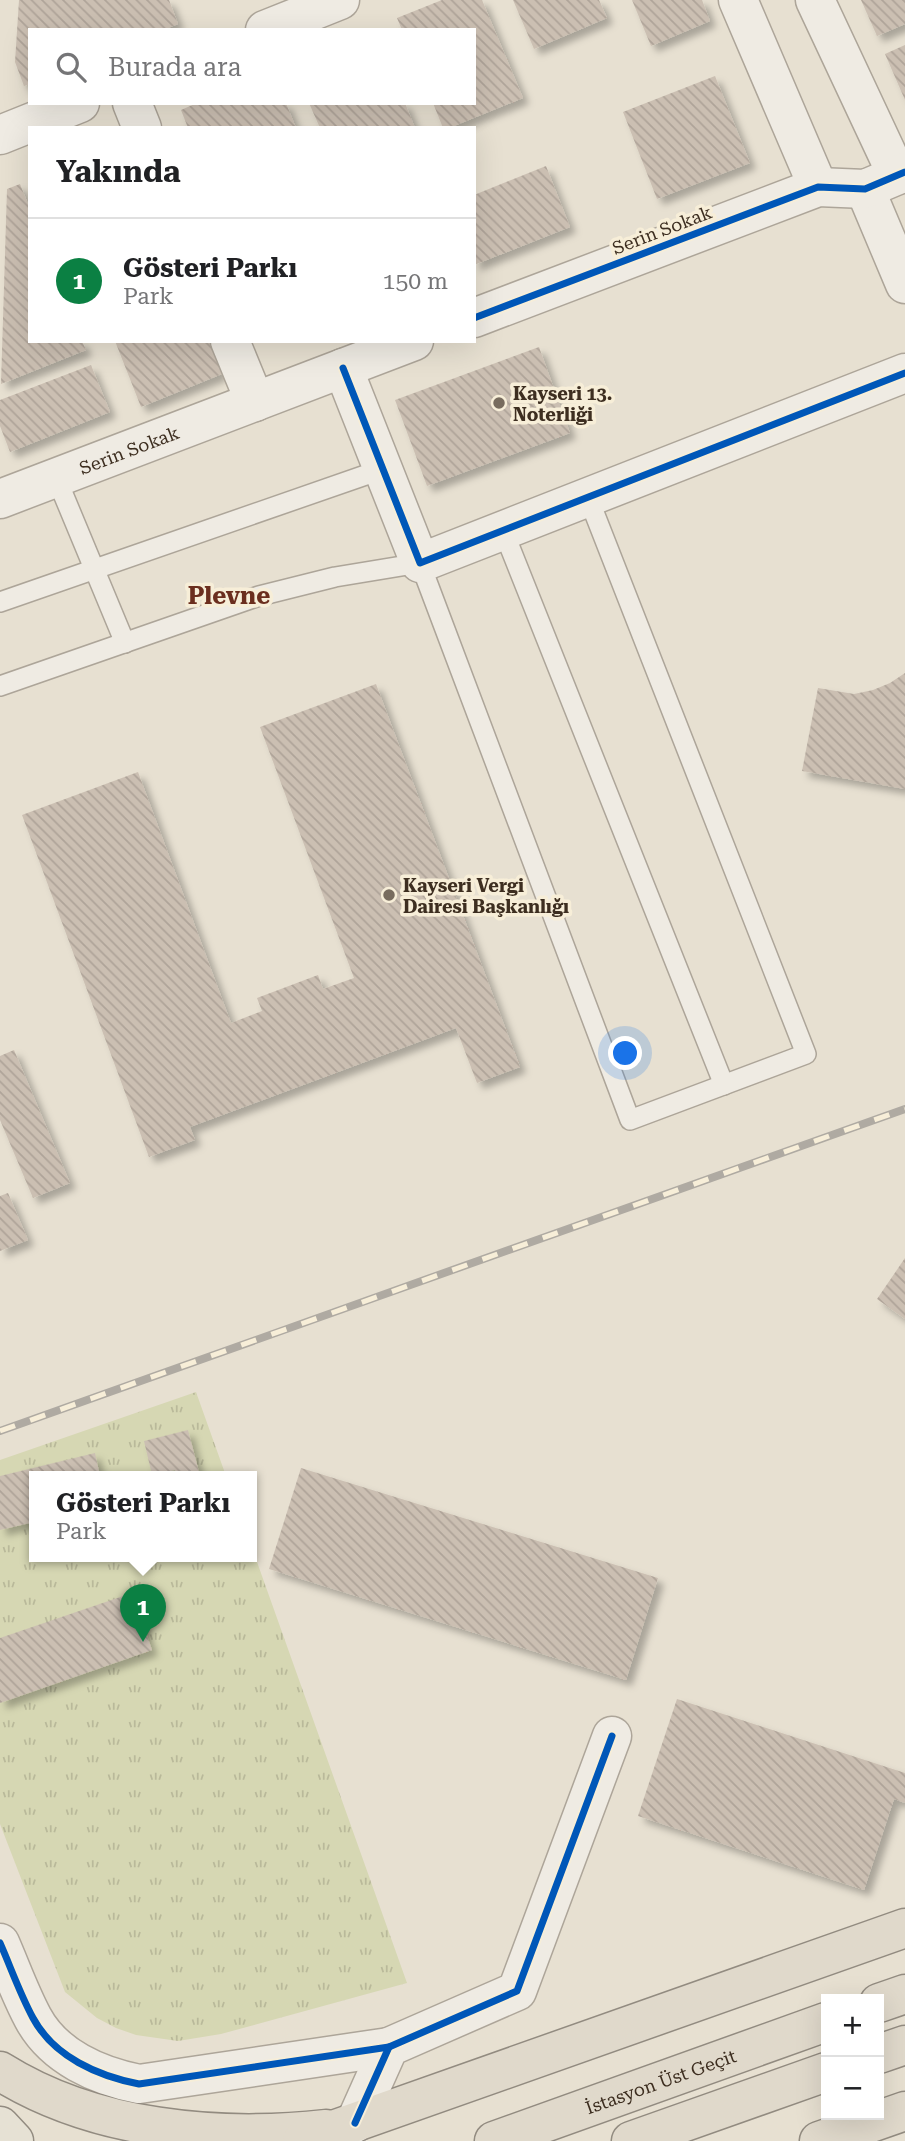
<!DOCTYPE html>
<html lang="tr">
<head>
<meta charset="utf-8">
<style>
	body { margin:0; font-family:"Roboto Serif",serif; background:#f6f6f6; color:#202124 }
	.controls { position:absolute; right:21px; bottom:21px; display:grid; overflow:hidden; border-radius:0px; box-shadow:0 7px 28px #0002 }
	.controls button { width:63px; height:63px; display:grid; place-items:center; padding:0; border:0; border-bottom:2px solid #e0e0e0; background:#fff; color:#202124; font:35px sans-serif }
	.you { position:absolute; left:626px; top:1054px; width:24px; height:24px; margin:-18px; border:5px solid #fff; border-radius:50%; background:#1a73e8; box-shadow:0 0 0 10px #1a73e833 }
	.badge { display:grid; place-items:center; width:46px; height:46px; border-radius:50%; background:#0b8043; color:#fff; font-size:23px; font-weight:700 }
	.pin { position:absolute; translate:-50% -58px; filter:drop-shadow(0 2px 4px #0008) }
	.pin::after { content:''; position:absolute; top:37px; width:24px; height:21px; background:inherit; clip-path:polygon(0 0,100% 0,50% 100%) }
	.popup { position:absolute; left:29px; top:1471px; width:228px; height:91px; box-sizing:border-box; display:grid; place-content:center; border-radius:0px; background:#fff; filter:drop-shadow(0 2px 5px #0005); font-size:23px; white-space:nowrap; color:#757577 }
	.popup b { font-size:26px; color:#202124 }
	.popup::after { content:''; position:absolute; left:50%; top:100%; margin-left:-14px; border:14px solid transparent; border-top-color:#fff }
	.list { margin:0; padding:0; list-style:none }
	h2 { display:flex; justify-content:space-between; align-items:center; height:91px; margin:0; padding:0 28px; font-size:30px }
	h2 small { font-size:23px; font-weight:400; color:#757577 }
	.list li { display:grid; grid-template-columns:46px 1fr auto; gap:21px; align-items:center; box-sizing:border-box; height:126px; padding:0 28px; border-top:2px solid #e0e0e0 }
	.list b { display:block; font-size:26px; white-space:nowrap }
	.list p { margin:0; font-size:23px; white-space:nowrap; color:#757577 }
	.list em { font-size:23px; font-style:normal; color:#757577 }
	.icon { flex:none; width:38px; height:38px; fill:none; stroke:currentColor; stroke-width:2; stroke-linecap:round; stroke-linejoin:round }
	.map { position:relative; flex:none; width:905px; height:2141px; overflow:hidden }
	.search { position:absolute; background:#fff; box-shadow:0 7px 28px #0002; left:28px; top:28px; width:448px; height:77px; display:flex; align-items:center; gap:18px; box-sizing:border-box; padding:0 24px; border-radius:0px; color:#757577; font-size:26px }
	.panel { position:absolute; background:#fff; box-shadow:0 7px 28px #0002; left:28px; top:126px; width:448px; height:217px; border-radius:0px }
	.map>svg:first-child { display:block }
</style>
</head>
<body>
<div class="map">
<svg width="905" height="2141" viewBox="0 0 905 2141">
	<defs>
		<pattern id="park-tufts" width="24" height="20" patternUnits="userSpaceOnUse" patternTransform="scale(1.75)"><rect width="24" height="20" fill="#d6d7b3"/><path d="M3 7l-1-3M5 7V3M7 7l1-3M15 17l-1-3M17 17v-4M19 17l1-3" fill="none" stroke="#b9b99a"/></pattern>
		<pattern id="building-back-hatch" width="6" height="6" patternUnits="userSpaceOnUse" patternTransform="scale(1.75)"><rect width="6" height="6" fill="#cbbfb2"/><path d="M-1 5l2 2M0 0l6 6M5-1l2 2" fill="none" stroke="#afa499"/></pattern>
		<filter id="shadow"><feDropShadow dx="6" dy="6" stdDeviation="3.5" flood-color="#0004"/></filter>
	</defs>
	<rect width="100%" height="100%" fill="#e7e0d1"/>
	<path fill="url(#park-tufts)" d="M196 1392 226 1476H34V1556H252V1548L407 1983 221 2034 178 2041 136 2035 116 2028 97 2018 65 1992 0 1824V1460Z"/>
	<g fill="url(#building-back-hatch)" filter="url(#shadow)">
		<path d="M19 0H169L178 24 163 30H30V84L24 86 15 62Z"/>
		<path d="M442 0H482L523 98 449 128H443L433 103H474V30H402L397 18Z"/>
		<path d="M513 0H599L607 18 534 49Z"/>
		<path d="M632 0H702L710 21 651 46Z"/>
		<path d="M861 0H905V24L877 36Z"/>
		<path d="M905 45V100L885 54Z"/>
		<path d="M715 76 750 163 657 199 623 112Z"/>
		<path d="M197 103H286L296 128H188L181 110Z"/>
		<path d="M309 103H405L415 128H320Z"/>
		<path d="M546 166 570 227 474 265V195Z"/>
		<path d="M20 184 30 209V341H82L86 350 1 384 7 189Z"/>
		<path d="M115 341H209L222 374 141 407Z"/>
		<path d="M539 347 570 433 427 486 395 400Z"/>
		<path d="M91 365 110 412 10 452 0 426V400Z"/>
		<path d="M905 673V789L802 771 818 688 854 694 873 690 890 683Z"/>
		<path d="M376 684 520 1067 477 1083 456 1028 190 1127 195 1140 149 1157 22 815 138 772 231 1023 262 1011 257 998 318 975 323 989 354 978 260 727Z"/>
		<path d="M14 1050 70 1183 33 1198 0 1120V1056Z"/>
		<path d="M8 1193 28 1240 0 1251V1196Z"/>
		<path d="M905 1258V1319L877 1299Z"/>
		<path d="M188 1430 200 1476H176L175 1470 152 1475 144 1441Z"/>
		<path d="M95 1453 100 1476H34V1522L0 1530V1476Z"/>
		<path d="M301 1468 658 1578 626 1680 269 1569Z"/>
		<path d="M132 1593 152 1650 0 1703V1638Z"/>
		<path d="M677 1699 905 1773V1803L894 1799 864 1890 638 1816Z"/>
	</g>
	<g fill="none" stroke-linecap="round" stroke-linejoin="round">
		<defs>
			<g id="service">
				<path d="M56 477 125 643"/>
				<path d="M503 530 724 1085"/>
				<path d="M0 602 383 469"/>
				<path d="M0 686 259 596 335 577 420 563 630 1120 806 1054 588 497"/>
			</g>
			<g id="minor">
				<path d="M738 0 818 187"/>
				<path d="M815 0 897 175"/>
				<path d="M265 30 340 0"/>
				<path d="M132 103 142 128"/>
				<path d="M0 135 80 103"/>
				<path d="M865 189 905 284"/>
				<path d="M474 318 818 187 865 189 905 172"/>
				<path d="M230 341 255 402"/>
				<path d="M343 368 420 563 905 373"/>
				<path id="s1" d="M0 499 414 341"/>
				<path d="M0 1943C11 1968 20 1994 33 2018 54 2057 98 2076 139 2084L389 2047"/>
				<path d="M355 2123 389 2047 517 1991 612 1736"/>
			</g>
			<path id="primary" d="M0 2126 14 2141"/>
			<g id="trunk">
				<path d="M879 2003 905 1994"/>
				<path d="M879 2054 905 2045"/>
				<path d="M0 2071C94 2130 218 2141 326 2129"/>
				<path d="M302 2141 905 1928"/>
				<path id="s2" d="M494 2141 826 2022"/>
				<path d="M631 2141 826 2072"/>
				<path d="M819 2141 905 2111"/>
			</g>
		</defs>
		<use href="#service" stroke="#ada599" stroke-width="22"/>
		<use href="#minor" stroke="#ada599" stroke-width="41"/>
		<use href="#primary" stroke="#928b80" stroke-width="41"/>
		<use href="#trunk" stroke="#928b80" stroke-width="41"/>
		<use href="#service" stroke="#efebe3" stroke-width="19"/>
		<use href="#minor" stroke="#efebe3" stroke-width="38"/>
		<use href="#primary" stroke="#e6e1d4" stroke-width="38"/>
		<use href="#trunk" stroke="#e0d9cb" stroke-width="38"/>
		<defs>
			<path id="rail" d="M0 1431 905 1109"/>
		</defs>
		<use href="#rail" stroke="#afaaa2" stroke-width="8"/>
		<use href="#rail" stroke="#f7eed8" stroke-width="5" stroke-dasharray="16" stroke-linecap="butt"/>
		<defs>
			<g id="cycleway">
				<path d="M474 318 818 187 865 189 905 172"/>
				<path d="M343 368 420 563 905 373"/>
				<path d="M0 1943C11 1968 20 1994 33 2018 54 2057 98 2076 139 2084L389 2047"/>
				<path d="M355 2123 389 2047 517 1991 612 1736"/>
			</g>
		</defs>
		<use href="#cycleway" stroke="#f7eed8" stroke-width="11"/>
		<use href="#cycleway" stroke="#0057b8" stroke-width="7"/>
	</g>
	<g fill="#786c5e" stroke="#f7eed8" stroke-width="2.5">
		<circle cx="499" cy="403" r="7"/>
		<circle cx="389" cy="895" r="7"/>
	</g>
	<g text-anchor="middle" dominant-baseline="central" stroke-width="7" stroke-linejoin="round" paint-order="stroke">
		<g font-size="18" fill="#3d2e20" stroke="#f7eed8">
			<text transform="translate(662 230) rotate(-21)">Serin Sokak</text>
			<text stroke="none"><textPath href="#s1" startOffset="138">Serin Sokak</textPath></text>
			<text stroke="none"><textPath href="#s2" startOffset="177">İstasyon Üst Geçit</textPath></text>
		</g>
		<g font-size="18" font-weight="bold" fill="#3d2e20" stroke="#f7eed8" text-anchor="start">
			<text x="513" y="393">Kayseri 13.<tspan x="513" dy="21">Noterliği</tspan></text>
			<text x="403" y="885">Kayseri Vergi<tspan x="403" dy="21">Dairesi Başkanlığı</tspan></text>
		</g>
		<g font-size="24" font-weight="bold" fill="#6b2e1e" stroke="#f7eed8">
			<text x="229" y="596">Plevne</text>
		</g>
	</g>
</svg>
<div class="controls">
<button>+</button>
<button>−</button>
</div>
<div class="you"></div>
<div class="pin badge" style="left:143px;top:1642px">1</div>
<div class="popup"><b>Gösteri Parkı</b>Park</div>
<div class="search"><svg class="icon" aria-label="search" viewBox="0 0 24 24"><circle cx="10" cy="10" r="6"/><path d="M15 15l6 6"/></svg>Burada ara</div>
<section class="panel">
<h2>Yakında<small></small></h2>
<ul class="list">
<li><span class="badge">1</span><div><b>Gösteri Parkı</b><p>Park</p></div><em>150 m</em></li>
</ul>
</section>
</div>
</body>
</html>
